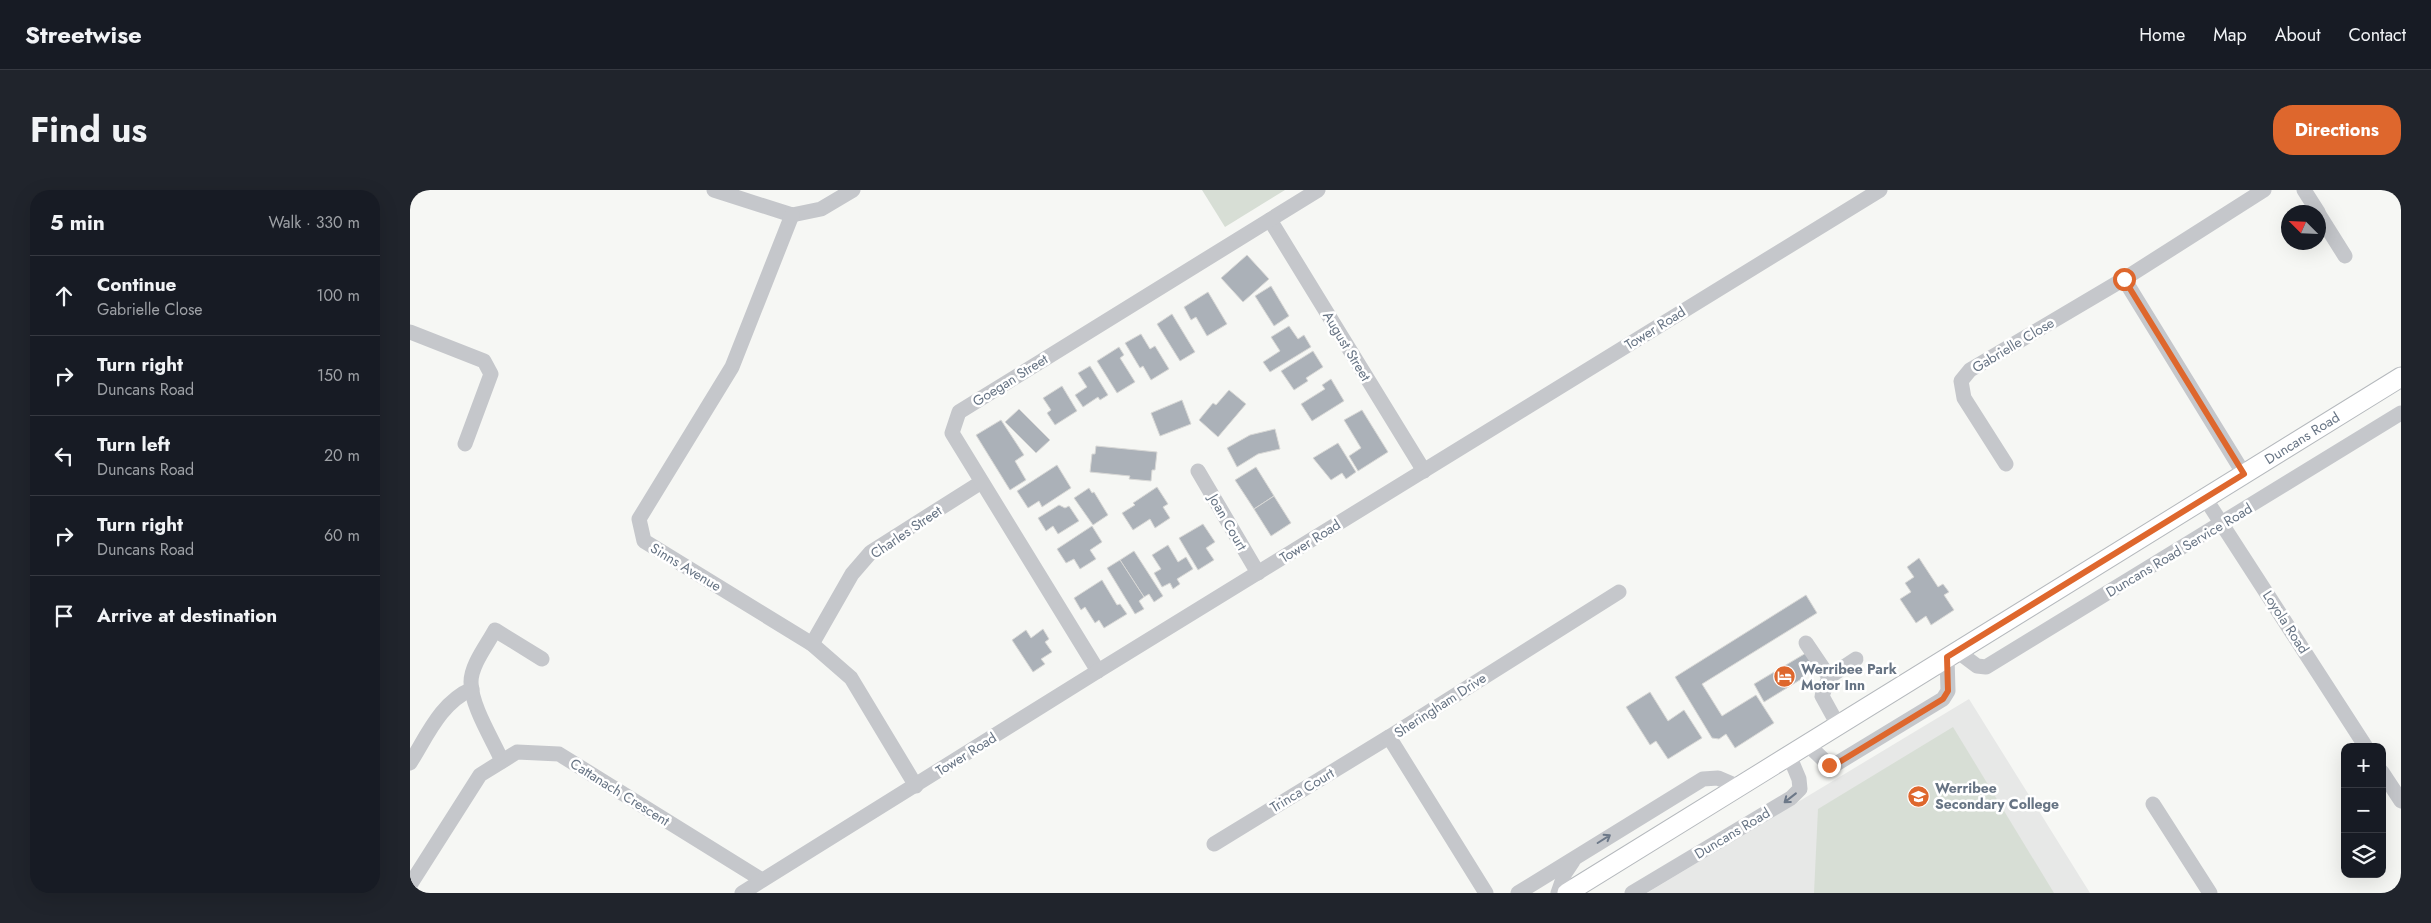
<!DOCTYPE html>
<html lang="en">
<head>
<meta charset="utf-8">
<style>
	body { margin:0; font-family:Jost,sans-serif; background:#20242c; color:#f1f3f6 }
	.controls { position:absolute; right:15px; bottom:15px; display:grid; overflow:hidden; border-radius:10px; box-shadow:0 5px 20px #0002 }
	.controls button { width:45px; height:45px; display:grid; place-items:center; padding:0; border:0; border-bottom:1px solid #363941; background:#171b24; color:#f1f3f6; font:25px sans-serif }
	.compass { position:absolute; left:1871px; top:15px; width:45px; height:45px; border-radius:50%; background:#171b24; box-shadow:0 5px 20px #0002; rotate:294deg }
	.stop { position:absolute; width:15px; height:15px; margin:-11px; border:4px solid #de672d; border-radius:50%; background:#fff }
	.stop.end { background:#de672d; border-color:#fff; box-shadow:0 1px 5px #0008 }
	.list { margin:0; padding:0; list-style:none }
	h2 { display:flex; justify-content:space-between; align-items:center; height:65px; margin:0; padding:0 20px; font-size:21px }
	h2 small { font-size:16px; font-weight:400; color:#9ea1a6 }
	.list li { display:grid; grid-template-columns:32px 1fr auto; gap:15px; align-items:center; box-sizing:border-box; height:80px; padding:0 20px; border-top:1px solid #363941 }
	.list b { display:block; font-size:19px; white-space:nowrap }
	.list p { margin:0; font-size:16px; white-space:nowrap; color:#9ea1a6 }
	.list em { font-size:16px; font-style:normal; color:#9ea1a6 }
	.icon { flex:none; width:28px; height:28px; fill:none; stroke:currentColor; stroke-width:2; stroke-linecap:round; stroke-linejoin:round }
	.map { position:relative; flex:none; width:1991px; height:703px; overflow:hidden; border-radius:20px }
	header { display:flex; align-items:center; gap:30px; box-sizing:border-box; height:70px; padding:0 25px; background:#171b24; border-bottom:1px solid #363941 }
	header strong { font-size:24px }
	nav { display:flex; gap:28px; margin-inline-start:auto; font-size:18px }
	.intro { display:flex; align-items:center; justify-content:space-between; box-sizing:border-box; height:120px; padding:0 30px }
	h1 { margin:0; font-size:35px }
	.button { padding:12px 22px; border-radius:20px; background:#de672d; color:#fff; font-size:18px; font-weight:700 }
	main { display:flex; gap:30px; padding:0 30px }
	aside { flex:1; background:#171b24; border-radius:20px; box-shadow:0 5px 20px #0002 }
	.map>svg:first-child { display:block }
</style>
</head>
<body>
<header>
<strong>Streetwise</strong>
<nav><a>Home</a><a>Map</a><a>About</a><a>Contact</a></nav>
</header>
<div class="intro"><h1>Find us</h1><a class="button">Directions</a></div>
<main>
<aside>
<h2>5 min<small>Walk · 330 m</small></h2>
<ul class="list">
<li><svg class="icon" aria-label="ahead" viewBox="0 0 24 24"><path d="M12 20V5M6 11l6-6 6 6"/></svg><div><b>Continue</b><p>Gabrielle Close</p></div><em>100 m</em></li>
<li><svg class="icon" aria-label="right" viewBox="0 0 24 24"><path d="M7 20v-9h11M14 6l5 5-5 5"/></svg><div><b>Turn right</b><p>Duncans Road</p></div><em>150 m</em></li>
<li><svg class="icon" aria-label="left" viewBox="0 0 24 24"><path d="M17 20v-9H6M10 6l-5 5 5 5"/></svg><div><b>Turn left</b><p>Duncans Road</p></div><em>20 m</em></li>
<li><svg class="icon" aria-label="right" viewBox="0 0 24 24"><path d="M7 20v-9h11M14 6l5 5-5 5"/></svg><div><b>Turn right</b><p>Duncans Road</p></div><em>60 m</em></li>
<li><svg class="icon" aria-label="arrive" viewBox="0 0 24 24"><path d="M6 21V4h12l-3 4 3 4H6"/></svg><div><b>Arrive at destination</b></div></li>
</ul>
</aside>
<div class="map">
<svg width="1991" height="703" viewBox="0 0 1991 703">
	<rect width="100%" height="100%" fill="#f6f7f4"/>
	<path fill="#e7e8e7" d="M1559 509 1680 703H1237Z"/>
	<g fill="#d7ded5">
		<path d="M792 0H875L815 37Z"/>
		<path d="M1543 537 1644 703H1404L1408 619Z"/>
	</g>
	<g fill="#abb1b8" stroke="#d8d8d6">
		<path d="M837 65 859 89 833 112 811 88Z"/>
		<path d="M861 96 879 126 864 136 845 106Z"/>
		<path d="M798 102 817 134 797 146 786 127 781 130 774 117Z"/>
		<path d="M762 124 785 162 770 171 747 134Z"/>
		<path d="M879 136 888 149 894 145 901 157 860 182 853 172 870 161 861 147Z"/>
		<path d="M731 144 740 159 745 156 759 179 741 190 733 176 730 178 715 153Z"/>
		<path d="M709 157 714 165 710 168 725 192 707 203 687 171Z"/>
		<path d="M903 161 913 177 896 188 898 191 884 200 871 181Z"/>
		<path d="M680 176 698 205 690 210 688 207 673 217 665 205 677 197 668 183Z"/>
		<path d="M921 189 934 211 902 231 891 214 915 199 912 195Z"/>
		<path d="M652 196 667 221 645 235 637 223 641 220 633 208Z"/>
		<path d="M819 200 836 214 808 247 789 230 803 213 806 215Z"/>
		<path d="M772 210 781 234 750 246 741 223Z"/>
		<path d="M609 219 640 250 626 263 595 232Z"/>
		<path d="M952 220 978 262 948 281 939 266 951 258 934 230Z"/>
		<path d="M591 230 614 265 605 271 616 290 600 300 566 245Z"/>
		<path d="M865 239 870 259 848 264 827 277 817 258 840 245Z"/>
		<path d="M928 253 946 282 936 289 932 283 921 290 903 268Z"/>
		<path d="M686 256 747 262 745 280H742L741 291 719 289 720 286 680 282 682 264H685Z"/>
		<path d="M647 275 661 298 632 317 629 311 618 318 607 301Z"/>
		<path d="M846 277 864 306 844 319 825 290Z"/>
		<path d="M747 297 758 314 753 317 760 328 745 338 740 329 723 340 712 323 725 315 723 313Z"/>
		<path d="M679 298 682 303 684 302 698 325 683 335 664 308Z"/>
		<path d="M864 306 881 333 861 346 844 319Z"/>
		<path d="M649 315 655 318 659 316 669 331 648 344 643 336 636 341 628 328Z"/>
		<path d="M793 334 805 352 796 358 804 370 788 380 769 348Z"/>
		<path d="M682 336 692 352 680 360 686 369 670 379 664 369 656 373 647 359Z"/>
		<path d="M758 355 768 372 776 367 783 379 767 389 770 394 763 399 760 393 752 397 744 383 751 379 742 365Z"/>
		<path d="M724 361 753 406 744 412 739 404 734 407 710 370Z"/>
		<path d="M1509 368 1528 397 1533 394 1539 402 1534 405 1544 420 1521 435 1516 426 1506 433 1490 409 1501 402 1495 393 1504 387 1497 377Z"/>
		<path d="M710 370 734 407 729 411 734 419 725 424 697 378Z"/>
		<path d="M692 390 707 415 710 414 717 424 694 438 689 430 685 433 675 417 671 420 664 408Z"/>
		<path d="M1396 405 1407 423 1292 494 1312 526 1346 505 1364 533 1325 558 1316 544 1309 549 1302 548 1265 487Z"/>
		<path d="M633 439 639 449 635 452 642 462 631 469 635 474 623 482 602 450 616 440 621 448Z"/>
		<path d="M1396 463 1406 480 1354 512 1344 494Z"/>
		<path d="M1240 502 1258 531 1274 520 1292 548 1258 569 1246 551 1240 555 1216 517Z"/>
	</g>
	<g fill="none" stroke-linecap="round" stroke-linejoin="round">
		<defs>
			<path id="major" d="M1157 703 1991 187"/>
		</defs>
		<use href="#major" stroke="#b5b9bd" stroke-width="21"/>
		<g stroke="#c5c7cb" stroke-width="15">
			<path d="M304 0 382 25 411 19 443 0"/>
			<path d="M1894 0 1908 22"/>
			<path d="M1908 23 1935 66"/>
			<path d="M382 25 322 177 229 329 234 351 402 454 441 488 506 596"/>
			<path d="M860 30 1014 281"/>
			<path d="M1714 89 1834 284"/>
			<path d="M0 142 74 171 81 184 55 254"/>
			<path d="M1596 274 1554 208 1551 191 1560 180 1714 89 1854 0"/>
			<path d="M788 281 848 383"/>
			<path d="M1795 308 1956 557"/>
			<path d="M1396 453 1419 487 1412 506 1428 535"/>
			<path d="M402 454 442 384 461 362 570 293"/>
			<path d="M1547 461 1567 476 1576 477 1991 223"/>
			<path d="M688 481 542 243 549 222 908 0"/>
			<path d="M1419 487 1446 469"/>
			<path d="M1397 554 1419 575 1426 574 1533 509 1538 501 1537 467"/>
			<path d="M92 571C83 550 61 516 61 492 61 475 77 455 85 440L132 469"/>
			<path d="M0 573C17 546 31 512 62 499"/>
			<path d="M1972 582 1991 611"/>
			<path d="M1743 614 1800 703"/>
			<path d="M804 654 979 547"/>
			<path d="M0 695 70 585 107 562 149 564 352 690"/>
			<path d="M332 703 688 481 1470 0"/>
			<path d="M1076 703 979 547 1209 402"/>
			<path d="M1108 703 1293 589 1308 588 1329 597"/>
			<path d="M1148 703 1155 683 1163 671"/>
			<path d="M1222 703 1381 608 1390 599 1389 589 1379 565"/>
		</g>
		<use href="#major" stroke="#fff" stroke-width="19"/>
	</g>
	<defs><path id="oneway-shaft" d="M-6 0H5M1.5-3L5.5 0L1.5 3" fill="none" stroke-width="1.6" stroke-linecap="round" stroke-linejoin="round" transform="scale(1.25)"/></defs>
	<g stroke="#6c7888">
		<use href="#oneway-shaft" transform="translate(1380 608) rotate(142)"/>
		<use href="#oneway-shaft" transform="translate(1194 649) rotate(-32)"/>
	</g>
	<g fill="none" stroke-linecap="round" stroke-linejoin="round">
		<path stroke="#de672d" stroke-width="6" d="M1419 575 1426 574 1533 509 1538 501 1537 467 1834 284 1714 89"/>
	</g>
	<defs>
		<symbol id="hotel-disc" viewBox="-11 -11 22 22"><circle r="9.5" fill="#de672d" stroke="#fff"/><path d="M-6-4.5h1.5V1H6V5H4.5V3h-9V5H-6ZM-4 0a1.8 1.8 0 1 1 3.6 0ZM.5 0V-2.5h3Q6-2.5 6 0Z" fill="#fff"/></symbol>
		<symbol id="school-disc" viewBox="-11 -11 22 22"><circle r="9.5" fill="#de672d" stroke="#fff"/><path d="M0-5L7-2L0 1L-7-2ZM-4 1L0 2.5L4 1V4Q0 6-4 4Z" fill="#fff"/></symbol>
	</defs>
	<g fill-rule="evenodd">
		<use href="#hotel-disc" x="1362" y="474" width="25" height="25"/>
		<use href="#school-disc" x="1496" y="594" width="25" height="25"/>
	</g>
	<g text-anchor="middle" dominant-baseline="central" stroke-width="5" stroke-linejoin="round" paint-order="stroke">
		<g font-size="14" fill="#677484" stroke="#fff">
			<text transform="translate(1245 138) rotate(-32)">Tower Road</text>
			<text transform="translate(1603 155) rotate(-31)">Gabrielle Close</text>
			<text transform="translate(937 156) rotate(59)">August Street</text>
			<text transform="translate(600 190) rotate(-32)">Goegan Street</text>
			<text transform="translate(1892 248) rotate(-32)">Duncans Road</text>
			<text transform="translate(818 332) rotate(60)">Joan Court</text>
			<text transform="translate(496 342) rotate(-34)">Charles Street</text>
			<text transform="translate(900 351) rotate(-32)">Tower Road</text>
			<text transform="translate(1769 360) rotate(-31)">Duncans Road Service Road</text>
			<text transform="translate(276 377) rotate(31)">Sinns Avenue</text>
			<text transform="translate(1876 432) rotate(57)">Loyola Road</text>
			<text transform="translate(1030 515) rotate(-33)">Sheringham Drive</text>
			<text transform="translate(556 564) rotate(-32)">Tower Road</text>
			<text transform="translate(892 600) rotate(-31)">Trinca Court</text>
			<text transform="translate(210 602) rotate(32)">Cattanach Crescent</text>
			<text transform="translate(1322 643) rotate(-31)">Duncans Road</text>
		</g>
		<g font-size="14" font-weight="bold" fill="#677484" stroke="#fff" text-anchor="start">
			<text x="1391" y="479">Werribee Park<tspan x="1391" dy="16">Motor Inn</tspan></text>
			<text x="1525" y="598">Werribee<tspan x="1525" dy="16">Secondary College</tspan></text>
		</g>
	</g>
</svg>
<div class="controls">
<button>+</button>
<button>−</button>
<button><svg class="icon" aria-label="layers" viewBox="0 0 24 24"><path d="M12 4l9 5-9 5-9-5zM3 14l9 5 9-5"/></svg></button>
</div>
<svg class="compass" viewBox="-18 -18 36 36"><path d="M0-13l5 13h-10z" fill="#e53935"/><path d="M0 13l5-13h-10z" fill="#9ea1a6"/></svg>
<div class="stop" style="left:1714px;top:89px"></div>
<div class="stop end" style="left:1419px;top:575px"></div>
</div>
</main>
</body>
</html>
